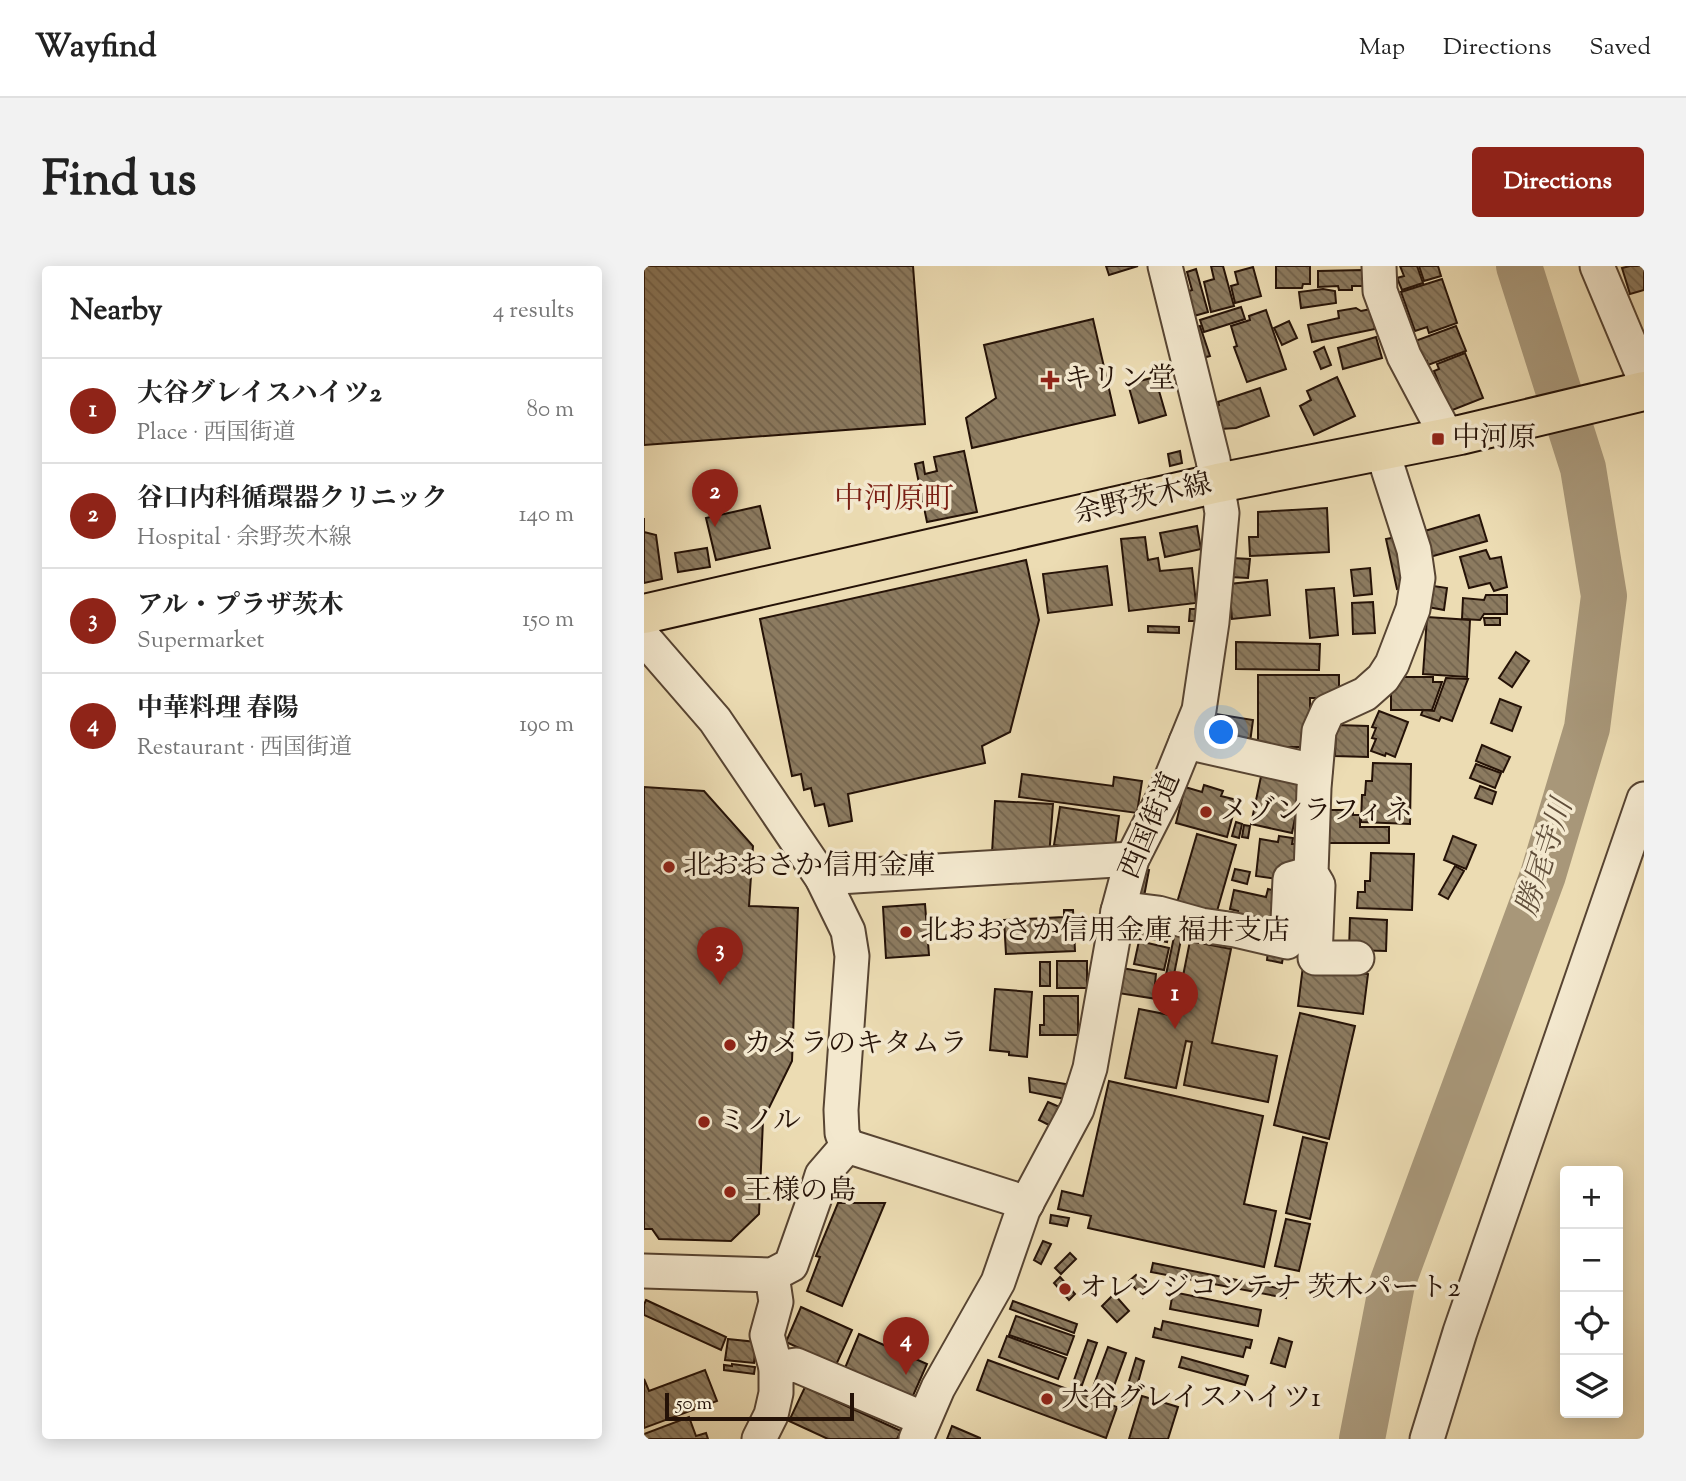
<!DOCTYPE html>
<html lang="en">
<head>
<meta charset="utf-8">
<style>
	body { margin:0; font-family:"Sorts Mill Goudy","Noto Serif JP",serif; background:#f2f2f2; color:#222 }
	.controls { position:absolute; right:21px; bottom:21px; display:grid; overflow:hidden; border-radius:7px; box-shadow:0 4px 18px #0003 }
	.controls button { width:63px; height:63px; display:grid; place-items:center; padding:0; border:0; border-bottom:2px solid #e0e0e0; background:#fff; color:#222; font:35px sans-serif }
	.scale { position:absolute; left:21px; bottom:18px; width:189px; box-sizing:border-box; padding-left:7px; border:4px solid #251207; border-top:0; font-size:19px; line-height:24px; white-space:nowrap; color:#251207; -webkit-text-stroke:5px #f3e8ce; paint-order:stroke }
	.you { position:absolute; left:578px; top:467px; width:24px; height:24px; margin:-18px; border:5px solid #fff; border-radius:50%; background:#1a73e8; box-shadow:0 0 0 10px #1a73e833 }
	.badge { display:grid; place-items:center; width:46px; height:46px; border-radius:50%; background:#8f2418; color:#fff; font-size:23px; font-weight:700 }
	.pin { position:absolute; translate:-50% -58px; filter:drop-shadow(0 2px 4px #0008) }
	.pin::after { content:''; position:absolute; top:37px; width:24px; height:21px; background:inherit; clip-path:polygon(0 0,100% 0,50% 100%) }
	.list { margin:0; padding:0; list-style:none }
	h2 { display:flex; justify-content:space-between; align-items:center; height:91px; margin:0; padding:0 28px; font-size:30px }
	h2 small { font-size:23px; font-weight:400; color:#767676 }
	.list li { display:grid; grid-template-columns:46px 1fr auto; gap:21px; align-items:center; box-sizing:border-box; height:105px; padding:0 28px; border-top:2px solid #e0e0e0 }
	.list b { display:block; font-size:26px; white-space:nowrap }
	.list p { margin:0; font-size:23px; white-space:nowrap; color:#767676 }
	.list em { font-size:23px; font-style:normal; color:#767676 }
	.icon { flex:none; width:38px; height:38px; fill:none; stroke:currentColor; stroke-width:2; stroke-linecap:round; stroke-linejoin:round }
	.map { position:relative; flex:none; width:1000px; height:1173px; overflow:hidden; border-radius:7px }
	header { display:flex; align-items:center; gap:42px; box-sizing:border-box; height:98px; padding:0 35px; background:#fff; border-bottom:2px solid #e0e0e0 }
	header strong { font-size:33px }
	nav { display:flex; gap:38px; margin-inline-start:auto; font-size:24px }
	.intro { display:flex; align-items:center; justify-content:space-between; box-sizing:border-box; height:168px; padding:0 42px }
	h1 { margin:0; font-size:49px }
	.button { padding:18px 32px; border-radius:7px; background:#8f2418; color:#fff; font-size:24px; font-weight:700 }
	main { display:flex; gap:42px; padding:0 42px }
	aside { flex:1; background:#fff; border-radius:7px; box-shadow:0 4px 18px #0003 }
	.map>svg:first-child { display:block }
</style>
</head>
<body>
<header>
<strong>Wayfind</strong>
<nav><a>Map</a><a>Directions</a><a>Saved</a></nav>
</header>
<div class="intro"><h1>Find us</h1><a class="button">Directions</a></div>
<main>
<aside>
<h2>Nearby<small>4 results</small></h2>
<ul class="list">
<li><span class="badge">1</span><div><b>大谷グレイスハイツ2</b><p>Place · 西国街道</p></div><em>80 m</em></li>
<li><span class="badge">2</span><div><b>谷口内科循環器クリニック</b><p>Hospital · 余野茨木線</p></div><em>140 m</em></li>
<li><span class="badge">3</span><div><b>アル・プラザ茨木</b><p>Supermarket</p></div><em>150 m</em></li>
<li><span class="badge">4</span><div><b>中華料理 春陽</b><p>Restaurant · 西国街道</p></div><em>190 m</em></li>
</ul>
</aside>
<div class="map">
<svg width="1000" height="1173" viewBox="0 0 1000 1173">
	<defs>
		<pattern id="building-back-hatch" width="6" height="6" patternUnits="userSpaceOnUse" patternTransform="scale(1.75)"><rect width="6" height="6" fill="#8c7b60"/><path d="M-1 5l2 2M0 0l6 6M5-1l2 2" fill="none" stroke="#72634d"/></pattern>
	</defs>
	<rect width="100%" height="100%" fill="#ecdcb3"/>
	<filter id="stains"><feTurbulence type="fractalNoise" baseFrequency=".00286" numOctaves="4"/><feColorMatrix values="0 0 0 0 .2 0 0 0 0 .09 0 0 0 0 .02 0 0 0 .5 -.17"/></filter>
	<radialGradient id="worn" r=".72"><stop offset=".6" stop-color="#630" stop-opacity="0"/><stop offset="1" stop-color="#630" stop-opacity=".3"/></radialGradient>
	<g fill="none" stroke-linecap="round" stroke-linejoin="round">
		<path stroke="#a89779" stroke-width="46" d="M718 1173 748 1018 899 609 943 462 960 330 939 202 875 0"/>
	</g>
	<g fill="url(#building-back-hatch)" stroke="#251207" stroke-width="2">
		<path d="M0 0H269L281 158 0 179Z"/>
		<path d="M462 0H494L465 9Z"/>
		<path d="M567 0H579L590 40 567 46 560 16 570 13Z"/>
		<path d="M632 0H666V18H659L658 22H632Z"/>
		<path d="M756 0H773L779 17 758 24 753 12 760 10Z"/>
		<path d="M775 0H794L797 10 780 15Z"/>
		<path d="M986 0H1000V24L986 28 978 2Z"/>
		<path d="M609 1 617 30 591 37 587 20 594 18 591 6Z"/>
		<path d="M552 3 564 46 543 52 536 28 548 24 543 6Z"/>
		<path d="M719 4V20H708V24H695L694 20 674 21V5Z"/>
		<path d="M798 13 813 57 785 67 783 61 771 65 757 26Z"/>
		<path d="M679 23 691 25 692 37 657 42 655 26Z"/>
		<path d="M597 41 601 53 560 66 556 54Z"/>
		<path d="M712 42 717 45 727 43 731 63 668 76 664 59 695 52 694 45Z"/>
		<path d="M622 44 642 103 603 116 590 81 593 80 587 60 606 54 605 50Z"/>
		<path d="M449 53 471 149 328 182 322 152 352 132 340 79Z"/>
		<path d="M645 55 653 72 638 79 630 62Z"/>
		<path d="M556 60 566 90 555 93 546 63Z"/>
		<path d="M812 60 822 85 784 99 783 95 779 97 771 75Z"/>
		<path d="M732 71 738 92 699 103 694 82Z"/>
		<path d="M680 81 687 99 677 103 670 86Z"/>
		<path d="M821 87 839 132 806 145 790 105 795 103 793 98Z"/>
		<path d="M511 111 522 149 495 157 484 118Z"/>
		<path d="M693 111 711 150 670 169 656 140 667 134 663 125Z"/>
		<path d="M616 122 625 150 592 162 577 163 571 141 575 139 574 136Z"/>
		<path d="M320 185 333 246 283 256 271 198 279 196 281 208 293 205 290 191Z"/>
		<path d="M536 185 538 197 526 200 524 188Z"/>
		<path d="M116 240 126 282 72 294 62 252Z"/>
		<path d="M683 242 685 286 606 290 605 271H614V246Z"/>
		<path d="M835 249 843 275 782 292 774 267Z"/>
		<path d="M0 252V266L12 269 18 313 0 317Z"/>
		<path d="M553 260 557 283 521 291 516 267Z"/>
		<path d="M762 269 765 320 753 323 742 273Z"/>
		<path d="M501 271 504 294 514 292 516 305 548 302 552 337 485 345 477 273Z"/>
		<path d="M63 282 66 301 34 306 31 287Z"/>
		<path d="M842 284 846 293 857 291 863 321 850 325 846 317 825 322 816 291Z"/>
		<path d="M588 292 606 293 604 312 586 311Z"/>
		<path d="M382 294 395 354 366 466 338 480 341 497 204 528 208 555 185 560 180 538 171 540 167 522 160 524 157 508 148 510 116 353Z"/>
		<path d="M463 300 468 339 404 347 399 308Z"/>
		<path d="M726 302 728 328 710 330 707 304Z"/>
		<path d="M623 314 626 349 588 353 585 318Z"/>
		<path d="M776 318 803 322 800 344 773 339Z"/>
		<path d="M690 322 694 369 666 372 662 324Z"/>
		<path d="M842 329H863V348H840L836 354 818 353 819 332 840 334Z"/>
		<path d="M729 336 731 367 709 368 708 337Z"/>
		<path d="M546 343H552V355H545Z"/>
		<path d="M783 351 826 354 823 411 779 408Z"/>
		<path d="M840 352H856V359H841Z"/>
		<path d="M504 360 535 361V367L504 366Z"/>
		<path d="M592 376 676 378 675 404 592 403Z"/>
		<path d="M872 386 885 395 868 421 855 412Z"/>
		<path d="M614 409H695V432H666V481H614Z"/>
		<path d="M747 411H789V416H798L788 444H747Z"/>
		<path d="M802 412 824 413 808 455 797 451 795 455 777 449 779 444 790 445Z"/>
		<path d="M856 433 877 441 868 465 847 457Z"/>
		<path d="M735 445 764 456 751 491 742 487 741 490 727 485 732 473 728 472 732 462 728 461Z"/>
		<path d="M572 448 609 454 605 484 567 479Z"/>
		<path d="M692 459 724 460V491L691 490Z"/>
		<path d="M838 479 866 491 859 506 832 495Z"/>
		<path d="M729 497 767 498 766 558 717 556 718 529H721L722 515H728Z"/>
		<path d="M832 498 857 507 851 522 826 512Z"/>
		<path d="M619 501 660 509 648 567 607 558Z"/>
		<path d="M378 508 469 520 470 511 498 515 493 547 375 531Z"/>
		<path d="M560 519 579 525 577 530 593 534 583 571 532 557 541 521 558 526Z"/>
		<path d="M836 520 852 526 848 538 831 532Z"/>
		<path d="M0 521 60 525 109 580 105 640 154 642 148 795 119 854 115 948 87 975 15 973 8 963H0Z"/>
		<path d="M351 535 409 538 405 591 348 587Z"/>
		<path d="M416 541 475 550 470 587 410 579Z"/>
		<path d="M685 544H709V549H716V561H745V577H685Z"/>
		<path d="M592 556 598 558 595 572 588 570Z"/>
		<path d="M600 559 606 560 604 572 598 571Z"/>
		<path d="M553 568 592 579 569 659 530 647Z"/>
		<path d="M635 570 649 572 648 578H654L651 606 641 614 612 610 616 573 634 576Z"/>
		<path d="M809 570 832 579 822 603 800 594Z"/>
		<path d="M727 587 770 588 768 644 713 642 714 626H721V615H726Z"/>
		<path d="M811 600 820 605 804 633 795 628Z"/>
		<path d="M494 602 505 604 498 641 487 639Z"/>
		<path d="M591 603 606 606 603 618 588 614Z"/>
		<path d="M624 623 637 626 629 662 593 653 594 645 586 643 590 624 622 631Z"/>
		<path d="M281 638 285 689 242 692 239 641Z"/>
		<path d="M420 644H429L431 685 362 688 360 654 420 651Z"/>
		<path d="M488 647 527 655 523 676 483 668Z"/>
		<path d="M706 652 743 654 742 685 705 684Z"/>
		<path d="M533 657 540 659 524 738 516 737Z"/>
		<path d="M495 675 525 682 520 704 490 698Z"/>
		<path d="M546 675 587 683 568 777 633 790 624 836 540 819 548 776 542 775 532 822 481 812 495 743 531 750Z"/>
		<path d="M625 677 641 680 638 697 623 694Z"/>
		<rect x="413" y="695" width="30" height="27"/>
		<rect x="396" y="696" width="10" height="24"/>
		<path d="M659 700 724 708 719 748 654 740Z"/>
		<path d="M478 702 512 708 511 718 516 719 513 733 474 727Z"/>
		<path d="M351 723 388 726 383 791 365 789V786L346 784Z"/>
		<path d="M400 730H434V769H396V759H400Z"/>
		<path d="M656 747 711 760 685 873 630 859Z"/>
		<path d="M385 812 422 818 421 833 386 826Z"/>
		<path d="M465 815 619 850 600 938 632 945 620 1001 444 962 447 950 414 943 418 925 439 930Z"/>
		<path d="M404 836 418 842 411 862 395 854Z"/>
		<path d="M659 871 683 877 666 953 642 947Z"/>
		<path d="M194 937H241L198 1040 163 1025 176 991 172 990Z"/>
		<path d="M407 949 425 952 423 960 406 957Z"/>
		<path d="M642 953 666 958 655 1005 631 1000Z"/>
		<path d="M399 975 407 978 397 998 390 994Z"/>
		<path d="M426 987 432 993 417 1008 411 1002Z"/>
		<path d="M509 997 643 1024 642 1032 507 1006Z"/>
		<path d="M492 1009 506 1027 499 1032 485 1015Z"/>
		<path d="M416 1011 431 1028 425 1034 410 1017Z"/>
		<path d="M529 1026 617 1044 614 1060 526 1043Z"/>
		<path d="M470 1028 485 1045 473 1056 458 1040Z"/>
		<path d="M2 1034 82 1071 77 1084 0 1049V1039Z"/>
		<path d="M369 1035 433 1058 430 1067 366 1043Z"/>
		<path d="M157 1041 208 1064 192 1099 142 1076Z"/>
		<path d="M372 1050 430 1070 423 1089 365 1069Z"/>
		<path d="M519 1055 608 1074 606 1082 602 1081 599 1091 509 1071 511 1062 517 1064Z"/>
		<path d="M215 1068 283 1098 268 1132 201 1102Z"/>
		<path d="M363 1070 422 1092 414 1113 355 1091Z"/>
		<path d="M635 1072 648 1076 641 1101 627 1097Z"/>
		<path d="M84 1073 112 1076 110 1097 81 1094Z"/>
		<path d="M444 1074 453 1077 438 1119 429 1117Z"/>
		<path d="M464 1081 482 1087 466 1131 448 1124Z"/>
		<path d="M538 1091 604 1110 601 1119 535 1101Z"/>
		<path d="M492 1092 500 1095 488 1138 479 1135Z"/>
		<path d="M344 1094 473 1141 462 1172 333 1124Z"/>
		<path d="M88 1098 111 1101 110 1108 80 1104V1099L88 1100Z"/>
		<path d="M61 1104 73 1135 0 1162V1113L5 1125Z"/>
		<path d="M161 1121 257 1165 253 1173H184L145 1155Z"/>
		<path d="M498 1130 534 1141 524 1173H485Z"/>
		<path d="M45 1151 52 1170 62 1167 64 1173H0V1168Z"/>
		<path d="M308 1160 336 1172V1173H303Z"/>
	</g>
	<g fill="none" stroke-linecap="round" stroke-linejoin="round">
		<defs>
			<g id="minor">
				<path d="M735 0 736 25 760 90 803 171"/>
				<path d="M953 0 1000 112"/>
				<path d="M0 372 71 454 178 612 204 665 208 690 197 844 198 867 203 880 383 937"/>
				<path d="M542 476 671 505"/>
				<path d="M178 612 488 593"/>
				<path d="M474 645 490 644 514 647 557 659 591 664 643 676 646 613 667 607"/>
				<path d="M713 692H671L674 619 667 607 670 522 675 465 684 445 721 428 739 412 748 398 769 343 774 312 770 284 738 184"/>
				<path d="M0 1005 128 1009 147 999 171 931 178 909 203 880"/>
				<path d="M132 1102 152 1099 280 1153"/>
				<path d="M115 1173 127 1149 132 1127V1102L123 1069 132 1036 128 1009"/>
				<path d="M272 1173 294 1122 354 1016 379 944 433 843 446 802 474 645 488 593 520 530 555 444 568 356 578 247 569 194 521 0"/>
				<path d="M783 1173 816 1066 1000 533"/>
			</g>
			<path id="major" d="M0 348 574 217 816 169 1000 125"/>
		</defs>
		<use href="#minor" stroke="#574432" stroke-width="37"/>
		<use href="#major" stroke="#251207" stroke-width="42"/>
		<use href="#minor" stroke="#f3e8ce" stroke-width="33"/>
		<use href="#major" stroke="#ecdcb3" stroke-width="38"/>
	</g>
	<g fill="#8f2418" stroke="#f3e8ce" stroke-width="2.5">
		<path d="M402.5 103.5h7v7h7v7h-7v7h-7v-7h-7v-7h7z"/>
		<rect x="787" y="166" width="14" height="14" rx="3.5"/>
		<circle cx="562" cy="546" r="7"/>
		<circle cx="25" cy="601" r="7"/>
		<circle cx="262" cy="666" r="7"/>
		<circle cx="86" cy="779" r="7"/>
		<circle cx="60" cy="856" r="7"/>
		<circle cx="86" cy="926" r="7"/>
		<circle cx="421" cy="1023" r="7"/>
		<circle cx="403" cy="1133" r="7"/>
	</g>
	<g text-anchor="middle" dominant-baseline="central" stroke-width="7" stroke-linejoin="round" paint-order="stroke">
		<g font-size="28" fill="#251207" stroke="#f3e8ce" text-anchor="start">
			<text x="420" y="114">キリン堂</text>
			<text x="808" y="173">中河原</text>
			<text x="576" y="546">メゾンラフィネ</text>
			<text x="39" y="601">北おおさか信用金庫</text>
			<text x="276" y="666">北おおさか信用金庫 福井支店</text>
			<text x="100" y="779">カメラのキタムラ</text>
			<text x="74" y="856">ミノル</text>
			<text x="100" y="926">王様の島</text>
			<text x="435" y="1023">オレンジコンテナ 茨木パート2</text>
			<text x="417" y="1133">大谷グレイスハイツ1</text>
		</g>
		<g font-size="28" fill="#251207" stroke="#f3e8ce">
			<text transform="translate(499 234) rotate(-13)">余野茨木線</text>
			<text transform="translate(507 560) rotate(-67)">西国街道</text>
		</g>
		<g font-size="30" fill="#7a1f14" stroke="#f3e8ce">
			<text x="250" y="234">中河原町</text>
		</g>
		<g font-size="30" font-style="italic" fill="#604e3a" stroke="#f3e8ce">
			<text transform="translate(902 592) rotate(-72)">勝尾寺川</text>
		</g>
	</g>
	<rect width="100%" height="100%" filter="url(#stains)"/>
	<rect width="100%" height="100%" fill="url(#worn)"/>
</svg>
<div class="controls">
<button>+</button>
<button>−</button>
<button><svg class="icon" aria-label="locate" viewBox="0 0 24 24"><circle cx="12" cy="12" r="6"/><path d="M12 2v4M12 18v4M2 12h4M18 12h4"/></svg></button>
<button><svg class="icon" aria-label="layers" viewBox="0 0 24 24"><path d="M12 4l9 5-9 5-9-5zM3 14l9 5 9-5"/></svg></button>
</div>
<div class="scale">50 m</div>
<div class="you"></div>
<div class="pin badge" style="left:531px;top:763px">1</div>
<div class="pin badge" style="left:71px;top:261px">2</div>
<div class="pin badge" style="left:76px;top:719px">3</div>
<div class="pin badge" style="left:262px;top:1109px">4</div>
</div>
</main>
</body>
</html>
